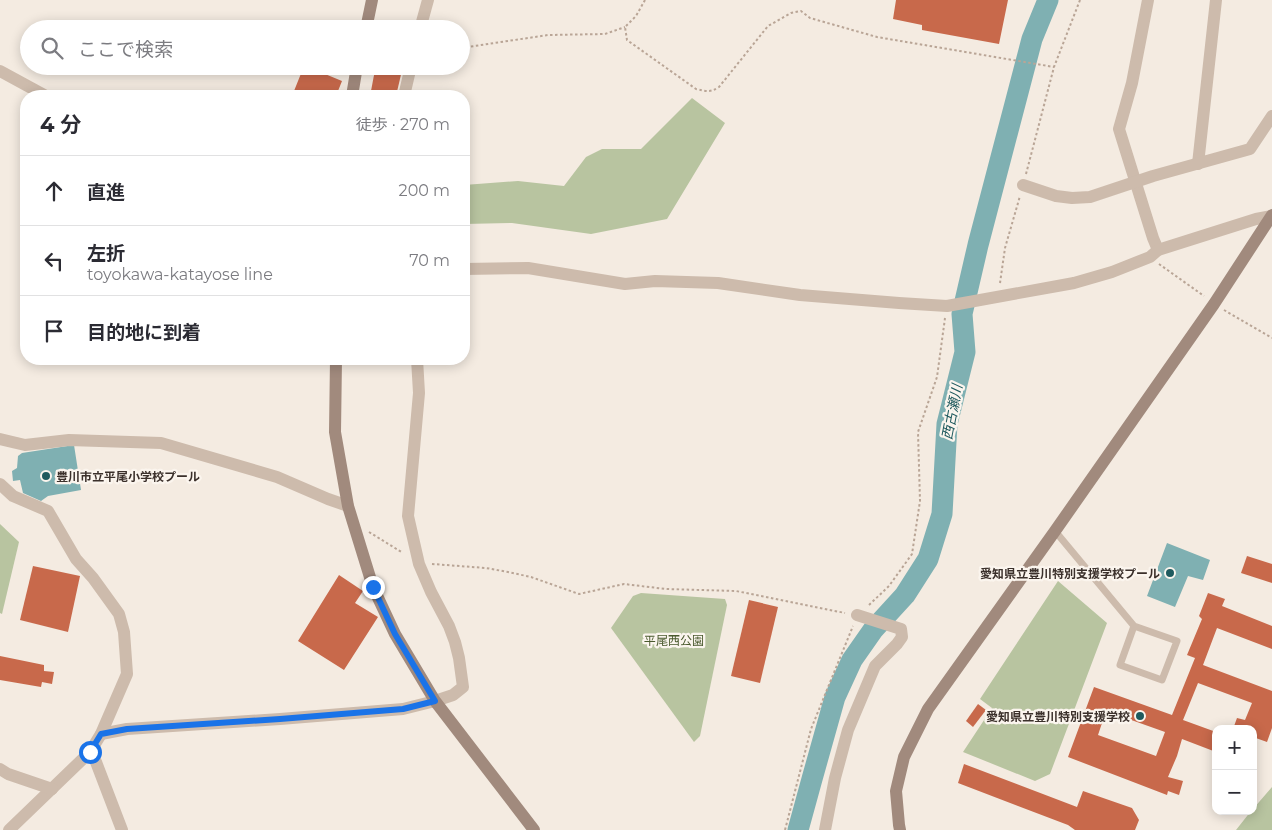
<!DOCTYPE html>
<html lang="ja">
<head>
<meta charset="utf-8">
<style>
	body { margin:0; font-family:Montserrat,"Noto Sans JP",sans-serif; background:#f7f7f7; color:#2b2b33 }
	.controls { position:absolute; right:15px; bottom:15px; display:grid; overflow:hidden; border-radius:10px; box-shadow:0 2px 12px #0003 }
	.controls button { width:45px; height:45px; display:grid; place-items:center; padding:0; border:0; border-bottom:1px solid #e1e1e2; background:#fff; color:#2b2b33; font:25px sans-serif }
	.stop { position:absolute; width:15px; height:15px; margin:-11px; border:4px solid #1a73e8; border-radius:50%; background:#fff }
	.stop.end { background:#1a73e8; border-color:#fff; box-shadow:0 1px 5px #0008 }
	.list { margin:0; padding:0; list-style:none }
	h2 { display:flex; justify-content:space-between; align-items:center; height:65px; margin:0; padding:0 20px; font-size:21px }
	h2 small { font-size:16px; font-weight:400; color:#7c7c81 }
	.list li { display:grid; grid-template-columns:32px 1fr auto; gap:15px; align-items:center; box-sizing:border-box; height:70px; padding:0 20px; border-top:1px solid #e1e1e2 }
	.list b { display:block; font-size:19px; white-space:nowrap }
	.list p { margin:0; font-size:16px; white-space:nowrap; color:#7c7c81 }
	.list em { font-size:16px; font-style:normal; color:#7c7c81 }
	.icon { flex:none; width:28px; height:28px; fill:none; stroke:currentColor; stroke-width:2; stroke-linecap:round; stroke-linejoin:round }
	.map { position:relative; flex:none; width:1272px; height:830px; overflow:hidden }
	.search { position:absolute; background:#fff; box-shadow:0 2px 12px #0003; left:20px; top:20px; width:450px; height:55px; display:flex; align-items:center; gap:12px; box-sizing:border-box; padding:0 18px; border-radius:28px; color:#7c7c81; font-size:19px }
	.panel { position:absolute; background:#fff; box-shadow:0 2px 12px #0003; left:20px; top:90px; width:450px; height:275px; border-radius:20px }
	.map>svg:first-child { display:block }
</style>
</head>
<body>
<div class="map">
<svg width="1272" height="830" viewBox="0 0 1272 830">
	<rect width="100%" height="100%" fill="#f4ebe1"/>
	<g fill="#b8c4a0">
		<path d="M692,98l33,25 -58,96 -76,15 -79,-11 -48,1v-39l54,-4 46,5 22,-29 16,-8h39z"/>
		<path d="M0,524l19,18 -17,72 -2,-1z"/>
		<path d="M1058,581l49,42 -57,151 -15,7 -72,-29 29,-44 -12,-9z"/>
		<path d="M641,593l84,6 2,6 -27,131 -6,6 -83,-114 22,-32z"/>
		<path d="M1272,787v43h-36l15,-19h2v-2z"/>
	</g>
	<g fill="#7fb0b2">
		<path d="M74,445l7,45 -33,6 -7,5 -18,-8 -3,-13 -7,1 -1,-10 5,-3 1,-12 4,-3z"/>
		<path d="M1167,543l43,17 -7,20 -15,-4 -13,31 -28,-11z"/>
	</g>
	<g fill="none" stroke-linecap="round" stroke-linejoin="round">
		<path stroke="#7fb0b2" stroke-width="21" d="M798,830l14,-51 23,-82 17,-37 21,-30 32,-35 23,-36 14,-45 5,-90 18,-72 -3,-38 16,-69 54,-206 16,-39"/>
	</g>
	<g fill="#c8694b" fill-rule="evenodd">
		<path d="M896,0h112l-9,44 -77,-14v-5l-29,-6z"/>
		<path d="M304,66h24l-3,8 17,7 -6,15h-44z"/>
		<path d="M386,66h17l-7,30h-26l5,-26z"/>
		<path d="M1247,556l25,8v19l-31,-10z"/>
		<path d="M33,566l47,10 -12,56 -48,-12z"/>
		<path d="M339,575l24,16 -8,12 23,14 -34,53 -46,-29z"/>
		<path d="M1208,593l17,6 -3,7 50,20v23l-55,-21 -14,37 69,26v37l-5,14 -14,-5v-8h-20l4,-11 8,2 7,-17 -54,-20 -15,37 33,12v20l-34,-13 -5,17 -9,21 15,4 -4,14 -11,-4 -1,4 -99,-38 26,-70 78,28 23,-57 -8,-3 15,-36 -3,-3zM1106,711l59,21 -9,24 -58,-21z"/>
		<path d="M749,600l29,7 -18,76 -29,-7z"/>
		<path d="M0,656l44,9v6l10,1 -2,12 -10,-2 -1,5 -41,-7z"/>
		<path d="M978,704l8,6 -13,17 -7,-6z"/>
		<path d="M964,764l113,43 6,-16 49,17 7,12 -4,10h-60l-7,-5 -110,-42z"/>
	</g>
	<g fill="none" stroke-linecap="round" stroke-linejoin="round">
		<g stroke="#b9a596" stroke-width="2" stroke-dasharray="2.5 2.5" stroke-linecap="butt">
			<path d="M645,0l-9,16 -11,11 2,13 69,49c10,2 14,4 23,-2l49,-61 23,-13 10,-2 9,7 67,19 177,30"/>
			<path d="M461,48l87,-13 57,-1 20,-7"/>
			<path d="M1026,174l28,-107 26,-67"/>
			<path d="M1159,264l45,32"/>
			<path d="M1000,283l5,-35 15,-52"/>
			<path d="M1224,310l48,28"/>
			<path d="M369,532l34,21"/>
			<path d="M432,564l54,4 22,4 23,5 48,17 45,-10 42,5 70,2 109,22"/>
			<path d="M869,605l20,-19 23,-32 8,-53 -2,-69 19,-55 8,-59"/>
			<path d="M785,830l26,-101 42,-103"/>
		</g>
		<path stroke="#cdbbac" stroke-width="7" d="M1055,531l79,95 43,15 -15,39 -42,-15 14,-39"/>
		<g stroke="#cdbbac" stroke-width="12">
			<path d="M1148,0l-16,83 -13,46 34,109 5,12"/>
			<path d="M420,29l8,-29"/>
			<path d="M0,71l46,25"/>
			<path d="M404,96l7,-30"/>
			<path d="M1198,164l18,-164"/>
			<path d="M1023,185l33,11 16,2 18,-1 63,-21 97,-27 22,-33"/>
			<path d="M464,269l64,-1 97,16 30,-3 63,2 82,12 99,8 48,3 127,-23 38,-11 38,-15 8,-7 98,-31 16,-3"/>
			<path d="M0,439l25,6 44,-5 92,3 116,34 51,22 20,7"/>
			<path d="M0,484l13,12 35,15 28,48 17,19 26,36 5,18 3,42 -26,60 -11,18 -81,78"/>
			<path d="M101,734l26,-5 153,-10 123,-10 32,-8 18,-6 10,-8 -4,-29 -4,-16 -6,-16 -18,-34 -12,-28 -11,-48 11,-123 -2,-34"/>
			<path d="M90,752l6,10 26,68"/>
			<path d="M0,769l8,5 44,15"/>
			<path d="M825,830l10,-52 13,-48 27,-64 22,-22 5,-7 -1,-8 -44,-14"/>
		</g>
		<g stroke="#a18a7d" stroke-width="12">
			<path d="M366,29l6,-29"/>
			<path d="M352,96l5,-30"/>
			<path d="M336,359l-1,73 13,74 25,81 22,47 40,67 99,129"/>
			<path d="M900,830l-1,-5 -3,-34 8,-34 24,-48 127,-178 159,-227 58,-89"/>
		</g>
	</g>
	<g fill="none" stroke-linecap="round" stroke-linejoin="round">
		<path stroke="#1a73e8" stroke-width="6" d="M90,752l11,-18 26,-5 153,-10 123,-10 32,-8 -40,-67 -22,-47"/>
	</g>
	<g fill="#1f5a5e" stroke="#fbf5ee" stroke-width="2">
		<circle cx="46" cy="476" r="5"/>
		<circle cx="1170" cy="573" r="5"/>
		<circle cx="1140" cy="716" r="5"/>
	</g>
	<g text-anchor="middle" dominant-baseline="central" stroke-width="4.5" stroke-linejoin="round" paint-order="stroke">
		<g font-size="12" font-weight="bold" fill="#3b302b" stroke="#fbf5ee" text-anchor="end">
			<text x="56" y="476" text-anchor="start">豊川市立平尾小学校プール</text>
			<text x="1160" y="573">愛知県立豊川特別支援学校プール</text>
			<text x="1130" y="716">愛知県立豊川特別支援学校</text>
		</g>
		<g font-size="12" fill="#4a5a2e" stroke="#fbf5ee">
			<text x="674" y="640">平尾西公園</text>
		</g>
		<g font-size="14" font-style="italic" fill="#1f5a5e" stroke="#fbf5ee">
			<text transform="translate(952 412) rotate(-79)">西古瀬川</text>
		</g>
	</g>
</svg>
<div class="controls">
<button>+</button>
<button>−</button>
</div>
<div class="stop" style="left:90px;top:752px"></div>
<div class="stop end" style="left:373px;top:587px"></div>
<div class="search"><svg class="icon" aria-label="search" viewBox="0 0 24 24"><circle cx="10" cy="10" r="6"/><path d="M15 15l6 6"/></svg>ここで検索</div>
<section class="panel">
<h2>4 分<small>徒歩 · 270 m</small></h2>
<ul class="list">
<li><svg class="icon" aria-label="ahead" viewBox="0 0 24 24"><path d="M12 20V5M6 11l6-6 6 6"/></svg><div><b>直進</b></div><em>200 m</em></li>
<li><svg class="icon" aria-label="left" viewBox="0 0 24 24"><path d="M17 20v-9H6M10 6l-5 5 5 5"/></svg><div><b>左折</b><p>toyokawa-katayose line</p></div><em>70 m</em></li>
<li><svg class="icon" aria-label="arrive" viewBox="0 0 24 24"><path d="M6 21V4h12l-3 4 3 4H6"/></svg><div><b>目的地に到着</b></div></li>
</ul>
</section>
</div>
</body>
</html>
